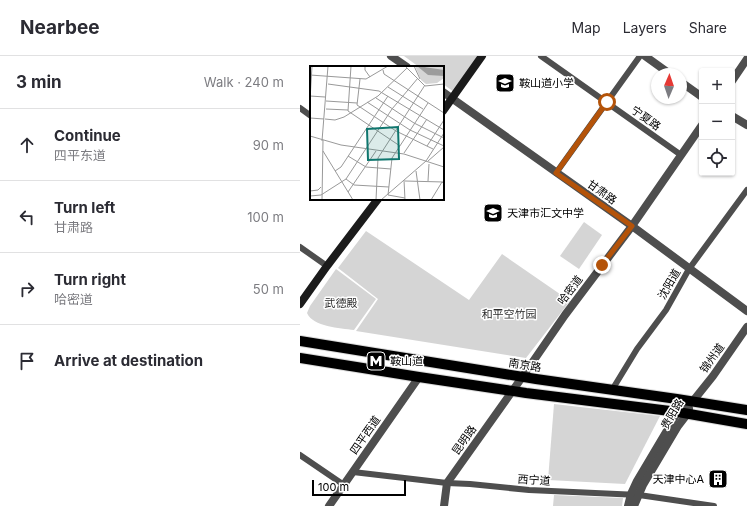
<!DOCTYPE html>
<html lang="en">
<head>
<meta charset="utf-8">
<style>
	body { margin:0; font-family:Inter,"Noto Sans SC",sans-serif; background:#f2f2f3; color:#2b2b33 }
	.controls { position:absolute; right:12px; top:12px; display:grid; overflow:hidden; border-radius:4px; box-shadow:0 1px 3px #0004 }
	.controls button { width:36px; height:36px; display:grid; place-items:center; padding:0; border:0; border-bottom:1px solid #e1e1e2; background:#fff; color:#2b2b33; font:20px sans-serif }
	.compass { position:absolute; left:351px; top:12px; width:36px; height:36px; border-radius:50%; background:#fff; box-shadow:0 1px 3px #0004; rotate:2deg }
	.scale { position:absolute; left:12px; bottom:10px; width:94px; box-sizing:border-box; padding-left:4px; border:2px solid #000; border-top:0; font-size:11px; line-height:14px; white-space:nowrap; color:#000; -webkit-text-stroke:3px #fff; paint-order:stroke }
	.stop { position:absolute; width:12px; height:12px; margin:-9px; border:3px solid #b45309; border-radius:50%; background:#fff }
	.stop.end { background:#b45309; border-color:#fff; box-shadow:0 1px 4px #0008 }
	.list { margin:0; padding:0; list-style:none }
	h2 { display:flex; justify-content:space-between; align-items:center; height:52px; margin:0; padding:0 16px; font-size:17px }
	h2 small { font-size:13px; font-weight:400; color:#7c7c81 }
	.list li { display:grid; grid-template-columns:26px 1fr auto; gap:12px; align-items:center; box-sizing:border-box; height:72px; padding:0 16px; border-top:1px solid #e1e1e2 }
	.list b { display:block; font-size:15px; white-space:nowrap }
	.list p { margin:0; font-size:13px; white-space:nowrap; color:#7c7c81 }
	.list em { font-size:13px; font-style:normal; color:#7c7c81 }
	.icon { flex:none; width:22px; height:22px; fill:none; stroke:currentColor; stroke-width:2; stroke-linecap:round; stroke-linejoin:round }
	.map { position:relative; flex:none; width:447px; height:450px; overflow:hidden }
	header { display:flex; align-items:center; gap:24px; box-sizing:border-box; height:56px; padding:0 20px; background:#fff; border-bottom:1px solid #e1e1e2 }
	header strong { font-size:19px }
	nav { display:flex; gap:22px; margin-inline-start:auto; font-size:14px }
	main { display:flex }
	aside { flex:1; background:#fff }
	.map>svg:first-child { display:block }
</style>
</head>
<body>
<header>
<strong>Nearbee</strong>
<nav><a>Map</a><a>Layers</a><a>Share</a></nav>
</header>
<main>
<aside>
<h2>3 min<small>Walk · 240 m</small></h2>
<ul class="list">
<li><svg class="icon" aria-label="ahead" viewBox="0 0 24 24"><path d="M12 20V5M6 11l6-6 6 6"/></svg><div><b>Continue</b><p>四平东道</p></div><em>90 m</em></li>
<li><svg class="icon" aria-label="left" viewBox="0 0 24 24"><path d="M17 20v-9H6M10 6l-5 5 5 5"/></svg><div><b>Turn left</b><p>甘肃路</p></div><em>100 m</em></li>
<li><svg class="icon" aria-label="right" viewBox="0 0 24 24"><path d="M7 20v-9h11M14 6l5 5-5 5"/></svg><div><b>Turn right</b><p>哈密道</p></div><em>50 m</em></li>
<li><svg class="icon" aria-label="arrive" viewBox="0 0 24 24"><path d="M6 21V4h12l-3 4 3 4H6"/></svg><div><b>Arrive at destination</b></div></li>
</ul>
</aside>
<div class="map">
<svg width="447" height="450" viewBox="0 0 447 450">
	<rect width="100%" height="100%" fill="#fff"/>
	<g fill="#d5d5d5">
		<path d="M104,0h76l-26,36 -11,-8v-17h-24z"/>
		<path d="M284,166l18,13 -23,34 -19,-13z"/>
		<path d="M66,175l103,69 33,-46 68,47 -44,57 -170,-27 22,-32 -40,-31z"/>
		<path d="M36,213l40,30 -22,31c-14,-2 -41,-3 -47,-17l3,-7z"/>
		<path d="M254,348l106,12 -35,68 -77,-4z"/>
		<path d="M254,439l69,3 -1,8h-69z"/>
	</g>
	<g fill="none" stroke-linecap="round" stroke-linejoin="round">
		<defs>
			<g id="primary">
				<path d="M0,285l236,38 141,20 70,11"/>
				<path d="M0,302l119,19 107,16 152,19 69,12"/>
			</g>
		</defs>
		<use href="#primary" stroke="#dbdbdb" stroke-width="12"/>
		<g stroke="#4e4e4e" stroke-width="6">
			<path d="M241,0l140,99"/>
			<path d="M0,52l11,8"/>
			<path d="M256,117l84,-117"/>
			<path d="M0,191l27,19"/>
			<path d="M312,334l25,-41 29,-39 23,-41 58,-79"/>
			<path d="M0,399l44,30"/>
			<path d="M53,416l94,11 23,1 59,6 110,5 75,11"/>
		</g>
		<g stroke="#4e4e4e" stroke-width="8">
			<path d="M91,0l16,11"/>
			<path d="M345,0l25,18"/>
			<path d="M432,25l15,-22"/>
			<path d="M381,26l21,15"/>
			<path d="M143,36l189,134 115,85"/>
			<path d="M432,60l15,9"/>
			<path d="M29,450l90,-129"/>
			<path d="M144,450l3,-23 76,-107 42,-61 67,-89 70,-101"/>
			<path d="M328,450l3,-12 6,-13 41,-69 15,-11 20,-25 34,-49"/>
			<path d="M334,450l9,-21 35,-59 10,-13 1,-4"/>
		</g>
		<g stroke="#1b1b1b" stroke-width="8">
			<path d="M143,55l39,-55"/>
			<path d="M0,248l27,-38 51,-67"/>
		</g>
		<use href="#primary" stroke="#000" stroke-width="10"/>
	</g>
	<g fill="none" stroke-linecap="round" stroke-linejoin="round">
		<path stroke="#b45309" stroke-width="5" d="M302,209l30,-39 -76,-53 51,-71"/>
	</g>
	<defs>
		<symbol id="school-square" viewBox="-11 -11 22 22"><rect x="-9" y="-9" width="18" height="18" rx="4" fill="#000" stroke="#fff"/><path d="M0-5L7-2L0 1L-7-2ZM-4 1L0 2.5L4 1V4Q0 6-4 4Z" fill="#fff"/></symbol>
		<symbol id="metro-square" viewBox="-11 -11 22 22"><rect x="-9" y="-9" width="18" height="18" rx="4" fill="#000" stroke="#fff"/><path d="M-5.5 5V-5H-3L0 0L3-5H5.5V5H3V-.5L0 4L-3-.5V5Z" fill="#fff"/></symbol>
		<symbol id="building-square" viewBox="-11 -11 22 22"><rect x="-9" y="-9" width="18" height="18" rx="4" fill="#000" stroke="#fff"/><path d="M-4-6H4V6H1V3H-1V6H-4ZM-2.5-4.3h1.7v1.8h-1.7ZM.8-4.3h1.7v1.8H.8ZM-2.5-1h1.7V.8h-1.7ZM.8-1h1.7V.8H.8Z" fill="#fff"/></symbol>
	</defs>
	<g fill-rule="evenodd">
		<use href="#school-square" x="194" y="16" width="22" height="22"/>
		<use href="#school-square" x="182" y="146" width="22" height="22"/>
		<use href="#metro-square" x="65" y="294" width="22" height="22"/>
		<use href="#building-square" x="407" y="412" width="22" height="22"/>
	</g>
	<g text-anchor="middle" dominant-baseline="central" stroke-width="3" stroke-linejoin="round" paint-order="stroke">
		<g font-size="11" fill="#000" stroke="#fff" text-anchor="start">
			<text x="219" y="27">鞍山道小学</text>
			<text x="207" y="157">天津市汇文中学</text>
			<text x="90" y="305">鞍山道</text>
			<text x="404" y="423" text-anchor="end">天津中心A</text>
		</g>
		<g font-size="11" fill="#000" stroke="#fff">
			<text transform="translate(346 62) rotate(35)">宁夏路</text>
			<text transform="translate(302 136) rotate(35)">甘肃路</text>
			<text transform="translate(369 228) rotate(-60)">沈阳道</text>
			<text transform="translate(270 234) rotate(-53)">哈密道</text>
			<text transform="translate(412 302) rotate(-55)">锦州道</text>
			<text transform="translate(225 309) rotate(9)">南京路</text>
			<text transform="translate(372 358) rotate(-59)">贵阳路</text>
			<text transform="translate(65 379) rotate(-55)">四平西道</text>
			<text transform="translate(164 384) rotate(-55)">昆明路</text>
			<text transform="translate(234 424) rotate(4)">西宁道</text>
		</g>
		<g font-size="11" fill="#2c2c2c" stroke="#fff">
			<text x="41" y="247">武德殿</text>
			<text x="209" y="258">和平空竹园</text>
		</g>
	</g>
	<g transform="translate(10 10)">
		<rect width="134" height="134" fill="#fff"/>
		<path d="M105,0l29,1v11l-7,5 -11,1 -5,-4z" fill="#d5d5d5"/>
		<path d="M107,0l27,4v6l-16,-1z" fill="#9c9c9c"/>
		<path fill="none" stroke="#9c9c9c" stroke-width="2" d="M111,0l10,6 13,1"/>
		<path fill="none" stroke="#999" stroke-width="1" d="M41,0l-3,45 52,35M55,0v4l5,7M104,0l6,13M96,1l19,19 19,-2M73,4l1,4 60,39M0,9l56,4 22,-13M50,13l-3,26 39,26 37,18M18,18l51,7 65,39M78,21l35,22M0,30l15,1M66,32l38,25 30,15M0,34l2,-34M16,35l31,2M57,36l43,28 34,16M16,43l22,1M0,52l14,1M15,53l10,1 9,-3 34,-21 29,-28M0,70l31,9 63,9 40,13M12,75l6,-75M117,80l17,-26M13,85l30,49M94,87l23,-34M38,90l18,11 25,2M118,95l16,-14M25,105l6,-4 47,-71M106,105l4,29M36,113l8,6 35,2M94,114l1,20M95,115l39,1M118,115l1,-17M0,125l8,-1 3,-3M38,126l28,-41M78,129l4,-37 36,-55M78,129l17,3M0,130l11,-1 25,-16 46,-70 26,-31M12,134l1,-60M66,134l2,-42 47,-73M71,134l45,-39 18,-28M121,134l11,-18 2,2"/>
		<path fill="#0f766e" fill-opacity="0.15" stroke="#0f766e" stroke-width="2" d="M88,61l1,32 -31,1 -1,-31z"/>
		<rect width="134" height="134" fill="none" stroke="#000" stroke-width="2"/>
	</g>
</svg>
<div class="controls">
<button>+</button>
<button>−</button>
<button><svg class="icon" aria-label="locate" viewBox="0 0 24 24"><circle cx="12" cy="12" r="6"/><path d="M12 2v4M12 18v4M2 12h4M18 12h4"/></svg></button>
</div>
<svg class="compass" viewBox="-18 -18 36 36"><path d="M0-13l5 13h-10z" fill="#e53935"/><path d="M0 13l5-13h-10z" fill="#7c7c81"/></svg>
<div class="scale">100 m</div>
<div class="stop" style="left:307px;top:46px"></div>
<div class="stop end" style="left:302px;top:209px"></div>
</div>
</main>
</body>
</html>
